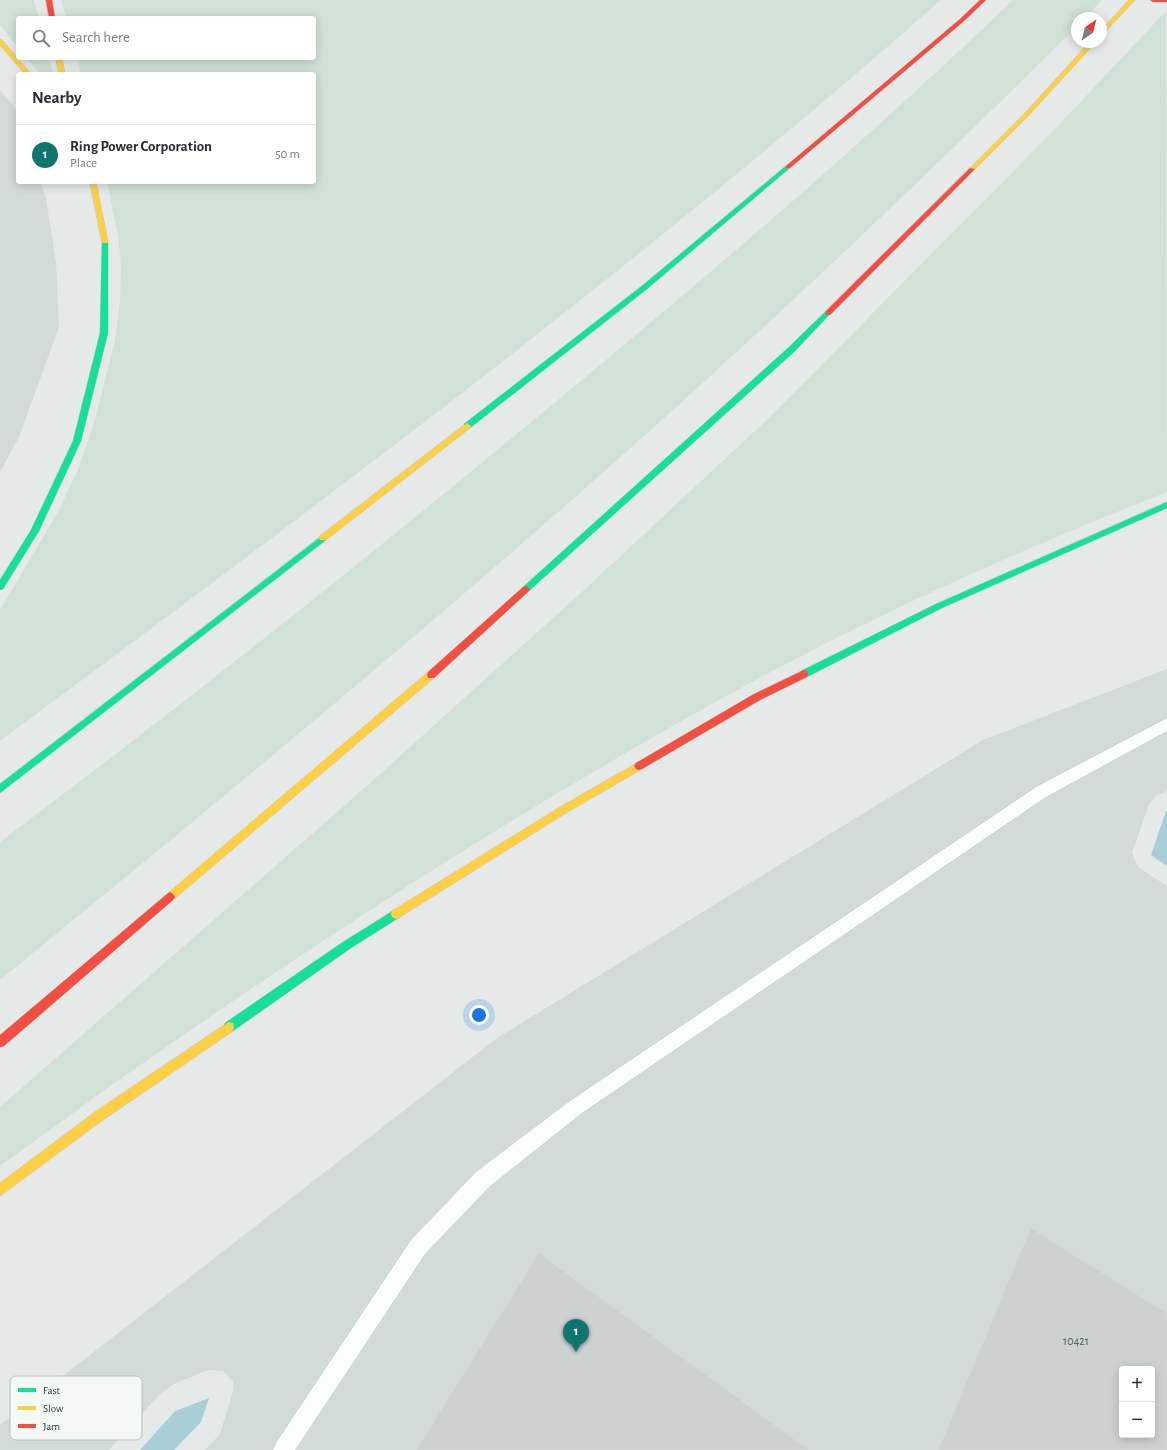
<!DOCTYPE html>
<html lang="en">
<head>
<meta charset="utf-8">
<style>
	body { margin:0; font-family:"Alegreya Sans",sans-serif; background:#f7f7f7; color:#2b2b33 }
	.controls { position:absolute; right:12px; bottom:12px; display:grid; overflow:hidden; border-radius:4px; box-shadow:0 2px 10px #0003 }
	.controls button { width:36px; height:36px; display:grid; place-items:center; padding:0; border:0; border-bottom:1px solid #e1e1e2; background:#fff; color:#2b2b33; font:20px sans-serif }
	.compass { position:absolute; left:1071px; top:12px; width:36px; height:36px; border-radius:50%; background:#fff; box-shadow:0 2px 10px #0003; rotate:35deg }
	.you { position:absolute; left:479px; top:1015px; width:14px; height:14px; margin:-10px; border:3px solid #fff; border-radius:50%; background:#1a73e8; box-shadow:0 0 0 6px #1a73e833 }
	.badge { display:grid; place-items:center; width:26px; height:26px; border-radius:50%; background:#0f766e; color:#fff; font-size:13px; font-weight:700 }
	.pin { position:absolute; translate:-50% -33px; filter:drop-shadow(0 1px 2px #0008) }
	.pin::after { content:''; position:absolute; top:21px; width:14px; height:12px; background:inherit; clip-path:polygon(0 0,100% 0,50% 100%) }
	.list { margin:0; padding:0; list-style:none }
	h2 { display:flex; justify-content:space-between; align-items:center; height:52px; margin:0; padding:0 16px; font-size:17px }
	h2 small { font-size:13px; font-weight:400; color:#7c7c81 }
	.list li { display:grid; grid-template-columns:26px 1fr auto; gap:12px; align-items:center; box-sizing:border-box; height:60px; padding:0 16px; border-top:1px solid #e1e1e2 }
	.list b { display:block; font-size:15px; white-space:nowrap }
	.list p { margin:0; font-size:13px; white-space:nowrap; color:#7c7c81 }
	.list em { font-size:13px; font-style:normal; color:#7c7c81 }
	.icon { flex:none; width:22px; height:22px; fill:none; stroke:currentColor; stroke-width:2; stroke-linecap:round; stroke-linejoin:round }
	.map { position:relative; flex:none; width:1167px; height:1450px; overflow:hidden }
	.search { position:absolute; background:#fff; box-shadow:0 2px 10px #0003; left:16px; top:16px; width:300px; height:44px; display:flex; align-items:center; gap:10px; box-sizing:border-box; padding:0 14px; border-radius:4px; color:#7c7c81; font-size:15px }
	.panel { position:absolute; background:#fff; box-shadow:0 2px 10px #0003; left:16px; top:72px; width:300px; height:112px; border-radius:4px }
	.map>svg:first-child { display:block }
</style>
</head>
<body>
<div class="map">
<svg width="1167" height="1450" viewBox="0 0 1167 1450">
	<rect width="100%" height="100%" fill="#e5eae8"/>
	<g fill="#d3dbd8" fill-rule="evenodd">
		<path d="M0,90l14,16 4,12v64h22l6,17 10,63 3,65 -40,110 -19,35z"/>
		<path d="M1167,669v122l-11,5 -7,8 -17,49 5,12 4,4 26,17v564h-962l15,-16 13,-43v-9l-10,-11 -15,-1 -34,14 -14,10 -51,56h-109v-25l497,-387 486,-298zM1122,1369h30v66h-30z"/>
	</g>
	<g fill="#cfe2d5">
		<path d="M0,0h34l5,18h-21v29l-18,-22z"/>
		<path d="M61,0h880c-299,264 -621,503 -941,741v-131l58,-98 21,-45 15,-44 21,-82 5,-40 1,-36 -3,-29 -11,-54h207v-108h-234l-3,-16h237v-40h-248z"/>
		<path d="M1013,0h89l-17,18h-8v8c-160,160 -326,316 -496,466 -190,167 -385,328 -581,488v-138c194,-146 384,-297 571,-453 151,-125 300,-253 442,-389z"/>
		<path d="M1166,11l1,481c-137,54 -272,113 -402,183 -213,115 -418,246 -616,384 -51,35 -100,72 -149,107v-59l369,-323 214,-193 189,-176 283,-286z"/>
		<path d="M26,58h23l4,16h-12z"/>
	</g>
	<g fill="#a8cfd6">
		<path d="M1166,811h1v55l-16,-11z"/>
		<path d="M209,1398l-8,24 -27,28h-34l35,-39z"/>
	</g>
	<g fill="#cdd1cf" stroke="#ced3d1" fill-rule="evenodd">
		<path d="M1031,1229l136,85v136h-228zM1122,1369h30v66h-30z"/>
		<path d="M539,1254l269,196h-391z"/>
	</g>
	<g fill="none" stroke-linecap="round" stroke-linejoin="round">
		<defs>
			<path id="lane" d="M1167,718v13l-121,66 -464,316 -92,73 -65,68 -130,196h-22l3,-7 135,-203 65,-68 94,-71 466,-314z"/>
			<g id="fast">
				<path d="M786,166l5,1 -144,122 -177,139h-6v-4l179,-139z"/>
				<path d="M105,240l3,2v91l-27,108 -42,90 -36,58 -3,1v-10l31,-50 42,-89 27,-108 2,-91z"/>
				<path d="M826,311h4l1,2 -36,38 -266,240h-6l-1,-2 1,-2 266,-240z"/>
				<path d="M1167,502v6l-225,100 -135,69h-6l-1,-3 1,-3 135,-67z"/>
				<path d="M323,535l3,1 1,2 -1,2 -326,253v-9z"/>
				<path d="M396,909l4,2 1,3 -1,3 -49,31 -118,83 -4,1 -4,-1 -1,-4 1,-4 118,-81z"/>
			</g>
			<g id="slow">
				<path d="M1129,0h6l-34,36v-5z"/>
				<path d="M0,39l2,1 29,34h-6l-25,-29z"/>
				<path d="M1090,42h6l-67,73 -55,55h-4v-2l55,-55z"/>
				<path d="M56,58h6l3,16h-6z"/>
				<path d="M90,182h6l12,60 -1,1h-4l-1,-1z"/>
				<path d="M467,423l4,3 -1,2 -144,112h-6l-1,-2 1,-2z"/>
				<path d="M431,671l3,1 1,3 -1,3 -261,222 -3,2 -3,-2 -2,-3 2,-3 261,-222z"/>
				<path d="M639,762l3,1 2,3 -2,3 -76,44 -166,104 -4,2 -4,-2 -1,-3 1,-3 168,-104z"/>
				<path d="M229,1022l4,1 1,4 -1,4 -130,89 -103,76v-13l95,-71z"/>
			</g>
			<g id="jam">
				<path d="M46,0h6l3,18h-6z"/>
				<path d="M980,0h6l-22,21 -174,147h-4v-2l174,-147z"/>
				<path d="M1150,0h17v2h-14z"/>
				<path d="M970,168l5,1 -145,146h-4v-4z"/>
				<path d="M526,586l4,3 -1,2 -95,87h-6l-1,-3 1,-3 95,-85z"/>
				<path d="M804,670l3,1 1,3 -1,3 -47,23 -118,69 -3,1 -3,-1 -2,-3 2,-3 118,-69z"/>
				<path d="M170,892l3,2 2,3 -2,3 -169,146 -4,1v-12l167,-141z"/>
			</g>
		</defs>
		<use href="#lane" stroke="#c2c7c5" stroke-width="1"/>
		<use href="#fast" stroke="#c1c7c5" stroke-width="1"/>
		<use href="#slow" stroke="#c1c7c5" stroke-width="1"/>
		<use href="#jam" stroke="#c1c7c5" stroke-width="1"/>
		<use href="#lane" fill="#fbfcfc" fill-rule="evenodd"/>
		<use href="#fast" fill="#16e098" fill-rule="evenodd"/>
		<use href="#slow" fill="#ffcf43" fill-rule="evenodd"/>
		<use href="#jam" fill="#f24e42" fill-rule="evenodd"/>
	</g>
	<g text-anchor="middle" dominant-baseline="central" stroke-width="3" stroke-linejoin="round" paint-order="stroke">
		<g font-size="12" fill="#4f635d">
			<text x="1076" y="1341">10421</text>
		</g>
	</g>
	<rect x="10" y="1376" width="132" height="64" rx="6" fill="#f4f9f6" stroke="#b6c1bc" stroke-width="1"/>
	<rect x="18" y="1388" width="18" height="4" fill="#16e098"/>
	<rect x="18" y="1406" width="18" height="4" fill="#ffcf43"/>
	<rect x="18" y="1424" width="18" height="4" fill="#f24e42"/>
	<g font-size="11" fill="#243d36">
		<text x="43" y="1394">Fast</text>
		<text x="43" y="1412">Slow</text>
		<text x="43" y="1430">Jam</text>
	</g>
</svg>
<div class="controls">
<button>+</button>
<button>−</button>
</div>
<svg class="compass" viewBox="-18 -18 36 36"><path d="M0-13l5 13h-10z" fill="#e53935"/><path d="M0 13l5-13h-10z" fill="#7c7c81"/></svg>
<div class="you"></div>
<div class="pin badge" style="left:576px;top:1352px">1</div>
<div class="search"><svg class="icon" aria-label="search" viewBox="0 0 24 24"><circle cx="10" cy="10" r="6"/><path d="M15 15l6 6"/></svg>Search here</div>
<section class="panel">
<h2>Nearby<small></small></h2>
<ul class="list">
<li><span class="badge">1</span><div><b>Ring Power Corporation</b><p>Place</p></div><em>50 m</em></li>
</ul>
</section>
</div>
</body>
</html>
